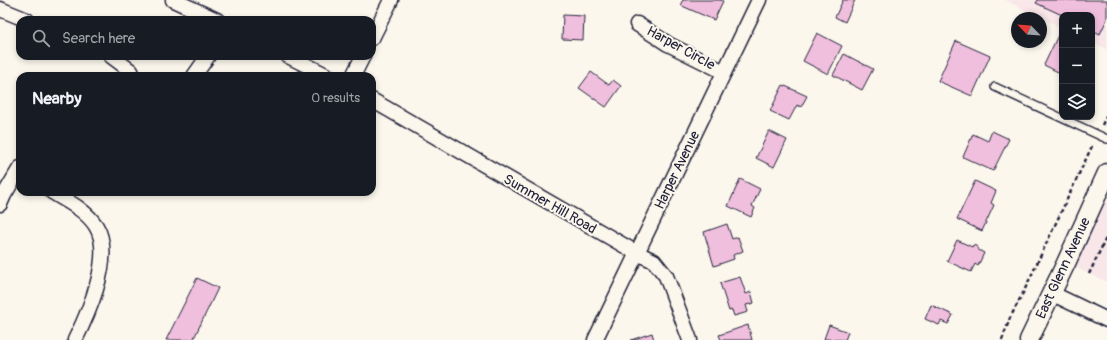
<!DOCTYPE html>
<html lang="en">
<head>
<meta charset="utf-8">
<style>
	body { margin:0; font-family:Pangolin,sans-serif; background:#20242c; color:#f1f3f6 }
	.controls { position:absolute; right:12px; top:12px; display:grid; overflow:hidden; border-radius:8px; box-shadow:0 2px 6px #0003 }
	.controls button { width:36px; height:36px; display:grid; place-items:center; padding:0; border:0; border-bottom:1px solid #363941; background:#171b24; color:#f1f3f6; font:20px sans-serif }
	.compass { position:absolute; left:1011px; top:12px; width:36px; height:36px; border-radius:50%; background:#171b24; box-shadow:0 2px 6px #0003; rotate:295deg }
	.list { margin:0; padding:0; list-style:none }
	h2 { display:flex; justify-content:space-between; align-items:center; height:52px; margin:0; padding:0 16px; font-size:17px }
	h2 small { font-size:13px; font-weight:400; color:#9ea1a6 }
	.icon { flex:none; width:22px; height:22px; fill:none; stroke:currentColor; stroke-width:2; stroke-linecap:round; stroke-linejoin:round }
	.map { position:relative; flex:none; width:1107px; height:340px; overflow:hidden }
	.search { position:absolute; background:#171b24; box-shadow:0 2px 6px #0003; left:16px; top:16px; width:360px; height:44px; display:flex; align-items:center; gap:10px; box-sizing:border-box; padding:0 14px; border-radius:12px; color:#9ea1a6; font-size:15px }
	.panel { position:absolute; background:#171b24; box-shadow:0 2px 6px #0003; left:16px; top:72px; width:360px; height:124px; border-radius:12px }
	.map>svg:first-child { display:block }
</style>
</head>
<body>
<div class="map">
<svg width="1107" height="340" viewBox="0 0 1107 340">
	<rect width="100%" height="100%" fill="#fbf7ec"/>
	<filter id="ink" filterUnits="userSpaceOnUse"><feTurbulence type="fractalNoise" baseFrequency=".025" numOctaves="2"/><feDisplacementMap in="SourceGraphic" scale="8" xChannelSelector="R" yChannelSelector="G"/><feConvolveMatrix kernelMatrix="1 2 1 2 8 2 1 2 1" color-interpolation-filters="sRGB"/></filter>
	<g filter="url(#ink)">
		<g fill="#f8e6e8">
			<path d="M1005,0h102v49l-15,-7v-27h-30v13z"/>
			<path d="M1107,177v105l-41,-19z"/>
		</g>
		<g fill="#f1bfde" stroke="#22223b">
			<path d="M683,0h37l3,1 -9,19 -34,-15z"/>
			<path d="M843,0h12l-10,22 -10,-5z"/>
			<path d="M1038,0h69v19l-7,15 -8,-4v-15h-30l-26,-12z"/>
			<path d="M563,15l21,1 -1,24 -21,-1z"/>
			<path d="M1061,29h1v45l-18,-9z"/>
			<path d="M817,33l25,13 -14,28 -25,-13z"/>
			<path d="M956,41l34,15 -18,40 -34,-15z"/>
			<path d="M844,54l29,15 -11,21 -29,-15z"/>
			<path d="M591,72l18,13 4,-5 8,6 -15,21 -27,-19z"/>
			<path d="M783,85l24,11 -6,11 -4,-2 -8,15 -19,-9z"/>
			<path d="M769,131l18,9 -13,27 -18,-9z"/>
			<path d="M992,131l17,8 -16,32 -30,-14 10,-23 15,7z"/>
			<path d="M740,179l20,10 -8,17 3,2 -4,9 -23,-11z"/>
			<path d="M975,181l21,10 -5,12 3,2 -12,26 -25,-12z"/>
			<path d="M727,224l5,15 6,-2 5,14 -10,4 1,4 -20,7 -10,-34z"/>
			<path d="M957,240l15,7 1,-2 5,2 -1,2 7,4 -6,13 -3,-2 -4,8 -24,-11z"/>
			<path d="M740,277l6,17 5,-2 3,11 -8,2 2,7 -14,4 -2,-6 -3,1 -9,-28z"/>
			<path d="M197,278l21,10 -25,52h-27z"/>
			<path d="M931,305l22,10 -5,9 -7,-3 -2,4 -14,-6z"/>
			<path d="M748,325l4,15h-31l-2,-5z"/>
			<path d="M829,325l19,7 -3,8 -21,-1z"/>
			<path d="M652,333l2,7h-23z"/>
		</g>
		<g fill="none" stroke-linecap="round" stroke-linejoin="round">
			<defs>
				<path id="service" d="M995,87l112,52"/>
				<g id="minor">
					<path d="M173,0l44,20"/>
					<path d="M0,9l27,11"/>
					<path d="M637,24l31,20 56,28"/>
					<path d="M372,38l19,-38"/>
					<path d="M111,56l20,15 2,5"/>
					<path d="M288,56l40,20"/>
					<path d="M194,76l14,-20"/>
					<path d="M353,76l10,-20"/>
					<path d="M372,100l265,153 17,8 12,15 24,64"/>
					<path d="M52,192c15,9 34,18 44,34 18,29 -7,86 -21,114"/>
					<path d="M0,204l4,-9 16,-27"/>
					<path d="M1051,293l56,27"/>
					<path d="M595,340l164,-340"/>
				</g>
				<path id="tertiary" d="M1029,340l37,-77 41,-90"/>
			</defs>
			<use href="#service" stroke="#22223b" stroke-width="10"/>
			<use href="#minor" stroke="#22223b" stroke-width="17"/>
			<use href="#tertiary" stroke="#22223b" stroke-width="21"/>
			<g stroke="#22223b" stroke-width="2.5" stroke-dasharray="4 3" stroke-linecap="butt">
				<path d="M1102,125l5,-10"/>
				<path d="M1089,274l18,-38"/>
				<path d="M1002,340l8,-22 14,-27 69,-147"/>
			</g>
			<use href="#service" stroke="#fbf7ec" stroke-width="7"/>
			<use href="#minor" stroke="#fbf7ec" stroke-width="14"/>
			<use href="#tertiary" stroke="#fbf7ec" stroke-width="18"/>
		</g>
	</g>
	<g text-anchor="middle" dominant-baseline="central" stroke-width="4" stroke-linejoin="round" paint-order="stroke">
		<g font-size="14" fill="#22223b" stroke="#fbf7ec">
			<text transform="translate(681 48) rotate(29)">Harper Circle</text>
			<text transform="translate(677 170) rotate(-64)">Harper Avenue</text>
			<text transform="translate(550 204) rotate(30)">Summer Hill Road</text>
			<text transform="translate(1063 268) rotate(-65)">East Glenn Avenue</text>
		</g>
	</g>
</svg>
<div class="controls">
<button>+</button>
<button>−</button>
<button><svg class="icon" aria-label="layers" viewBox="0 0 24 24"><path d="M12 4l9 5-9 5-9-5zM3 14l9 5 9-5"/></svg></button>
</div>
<svg class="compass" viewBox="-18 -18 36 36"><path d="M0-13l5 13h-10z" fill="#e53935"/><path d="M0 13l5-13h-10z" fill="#9ea1a6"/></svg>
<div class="search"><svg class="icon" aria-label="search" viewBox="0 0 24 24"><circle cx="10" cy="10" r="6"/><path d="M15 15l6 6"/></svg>Search here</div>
<section class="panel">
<h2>Nearby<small>0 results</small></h2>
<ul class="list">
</ul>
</section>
</div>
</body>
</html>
